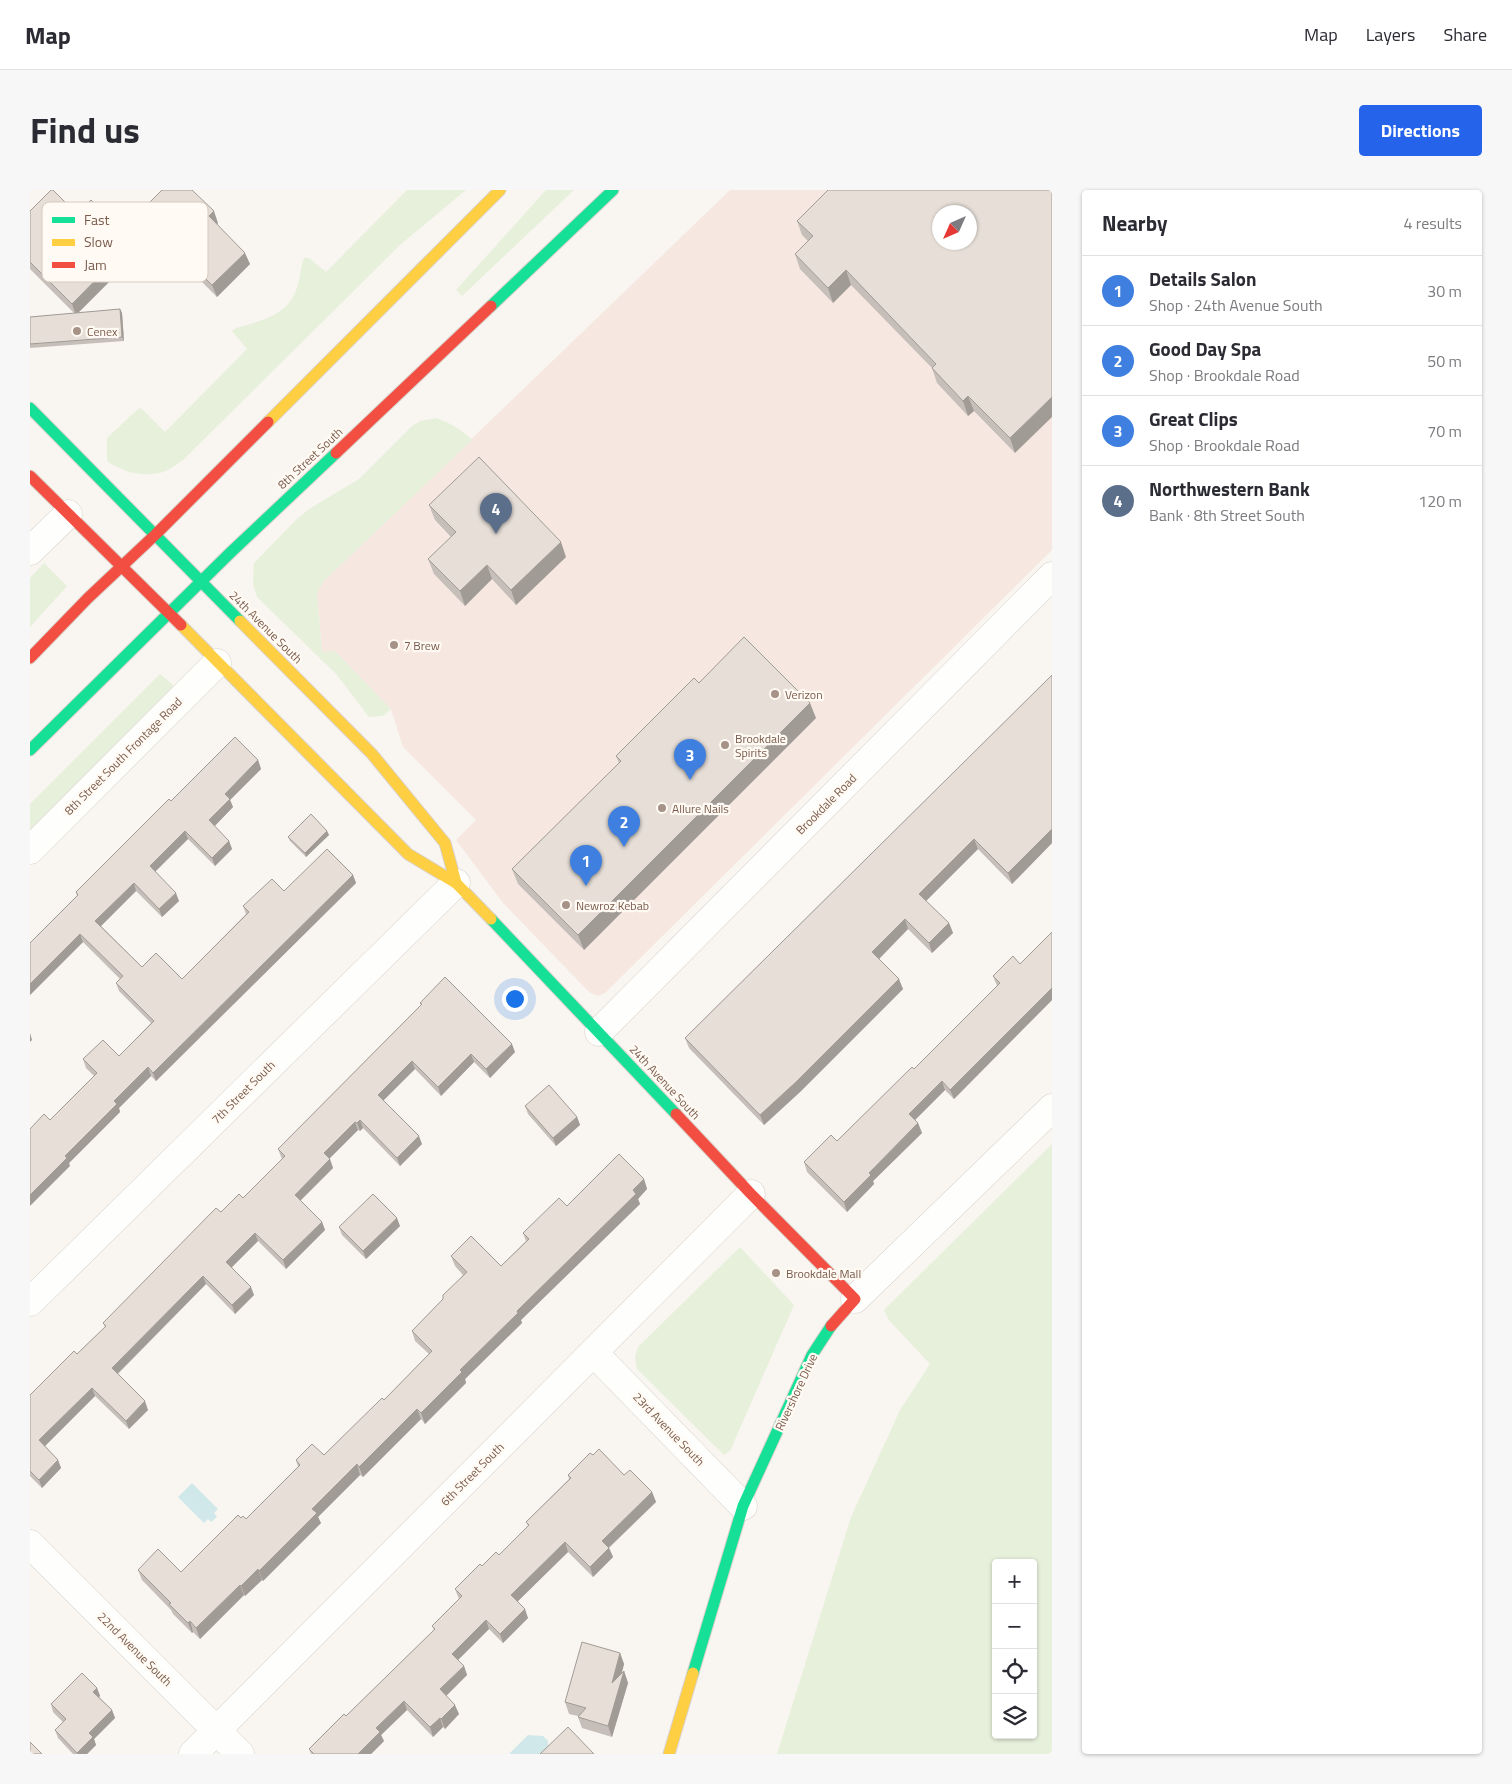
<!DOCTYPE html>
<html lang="en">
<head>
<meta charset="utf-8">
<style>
	body { margin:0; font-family:"Titillium Web",sans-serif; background:#f7f7f7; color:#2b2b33 }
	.controls { position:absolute; right:15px; bottom:15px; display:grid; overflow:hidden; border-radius:5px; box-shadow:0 1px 4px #0004 }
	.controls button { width:45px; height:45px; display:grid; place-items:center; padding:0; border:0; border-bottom:1px solid #e1e1e2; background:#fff; color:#2b2b33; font:25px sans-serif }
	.compass { position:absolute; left:902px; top:15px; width:45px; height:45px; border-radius:50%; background:#fff; box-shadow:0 1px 4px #0004; rotate:225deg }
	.you { position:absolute; left:484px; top:808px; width:18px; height:18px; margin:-12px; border:4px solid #fff; border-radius:50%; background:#1a73e8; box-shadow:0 0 0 8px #1a73e833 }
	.badge { display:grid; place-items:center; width:32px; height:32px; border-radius:50%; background:#2563eb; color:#fff; font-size:16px; font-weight:700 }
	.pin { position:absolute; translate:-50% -41px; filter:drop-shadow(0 1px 2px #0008) }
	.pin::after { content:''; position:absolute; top:26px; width:18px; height:15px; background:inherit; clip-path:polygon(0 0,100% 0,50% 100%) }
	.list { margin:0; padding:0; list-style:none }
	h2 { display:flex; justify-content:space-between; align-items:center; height:65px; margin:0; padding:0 20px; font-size:21px }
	h2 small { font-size:16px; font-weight:400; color:#7c7c81 }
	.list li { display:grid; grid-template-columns:32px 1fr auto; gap:15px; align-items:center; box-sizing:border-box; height:70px; padding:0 20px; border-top:1px solid #e1e1e2 }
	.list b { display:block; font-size:19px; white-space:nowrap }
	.list p { margin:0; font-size:16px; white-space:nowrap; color:#7c7c81 }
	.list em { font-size:16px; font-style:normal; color:#7c7c81 }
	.icon { flex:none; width:28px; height:28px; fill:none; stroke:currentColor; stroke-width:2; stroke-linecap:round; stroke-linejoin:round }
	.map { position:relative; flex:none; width:1022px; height:1564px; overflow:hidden; border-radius:5px }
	header { display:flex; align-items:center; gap:30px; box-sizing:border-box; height:70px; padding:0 25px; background:#fff; border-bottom:1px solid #e1e1e2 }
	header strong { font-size:24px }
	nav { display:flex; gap:28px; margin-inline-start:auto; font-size:18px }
	.intro { display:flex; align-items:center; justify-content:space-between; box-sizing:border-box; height:120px; padding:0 30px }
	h1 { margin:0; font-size:35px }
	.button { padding:12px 22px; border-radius:5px; background:#2563eb; color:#fff; font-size:18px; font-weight:700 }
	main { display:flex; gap:30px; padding:0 30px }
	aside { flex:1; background:#fff; border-radius:5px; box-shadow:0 1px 4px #0004 }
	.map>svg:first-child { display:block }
</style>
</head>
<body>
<header>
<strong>Map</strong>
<nav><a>Map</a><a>Layers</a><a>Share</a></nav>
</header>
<div class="intro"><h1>Find us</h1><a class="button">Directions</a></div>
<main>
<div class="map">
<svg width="1022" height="1564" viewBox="0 0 1022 1564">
	<rect width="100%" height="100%" fill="#f9f5f0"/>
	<path fill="#f6e8e1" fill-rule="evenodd" d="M700,0h322v360l-447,443 -7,3 -9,-4 -86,-89 -47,-63 20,-20 -73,-73 -12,-38 -69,-56 -5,-61 8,-12zM909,22h30v30h-30z"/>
	<g fill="#e7f0db" fill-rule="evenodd">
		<path d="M377,0h59l-66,55 -217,215c-5,3 -12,9 -17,11 -22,7 -41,2 -59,-10v-23l30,-28 4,-2 24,24 82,-83 -15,-18 4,-3c23,-7 48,-11 59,-35 5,-11 5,-24 9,-35h5l17,14z"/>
		<path d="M516,0h28l-112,106 -6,-6z"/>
		<path d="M406,228c14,5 25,11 36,22l-147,140 -8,12 5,60 13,-1 56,58 -8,7 -14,1 -32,-42 -80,-78 -4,-14 1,-20 41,-42 14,-12 50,-30 53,-53 8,-5z"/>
		<path d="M14,373l23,23 -37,41v-49z"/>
		<path d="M130,484l14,12 -144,144v-26z"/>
		<path d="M1022,954v610h-275l74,-237 49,-107 30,-46 -41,-44 -5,-10zM966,1373h37v172h-37z"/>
		<path d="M710,1057l54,58 -64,146 -6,4 -87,-86 -2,-12 3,-10z"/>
	</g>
	<g fill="#d0e8ea">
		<path d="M162,1293l26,26 -4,4 3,4 -6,5 -3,-3 -4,4 -26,-26z"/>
		<path d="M498,1545l15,1 5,5v13h-39z"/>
	</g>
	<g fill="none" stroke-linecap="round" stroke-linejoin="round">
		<defs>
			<g id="street">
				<path d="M0,361l38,-37"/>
				<path d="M0,660l187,-187"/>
				<path d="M569,842l453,-456"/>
				<path d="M825,1109l197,-191"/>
				<path d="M0,1112l426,-419"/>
				<path d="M564,1163l149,153"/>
				<path d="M0,1354l210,210"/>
				<path d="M163,1564l558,-560"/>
			</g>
			<g id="fast">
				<path d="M461,116l122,-116"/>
				<path d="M0,218l210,213"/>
				<path d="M0,560l200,-197 106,-100"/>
				<path d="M461,729l185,195"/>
				<path d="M663,1483l50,-167 69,-151 19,-29"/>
			</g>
			<g id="slow">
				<path d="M238,232l232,-232"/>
				<path d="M210,431l132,133 73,89 11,40"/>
				<path d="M151,435l227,229 48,29 35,36"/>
				<path d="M639,1564l24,-81"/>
			</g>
			<g id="jam">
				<path d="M306,263l155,-147"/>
				<path d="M0,286l151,149"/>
				<path d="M0,468l58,-60 67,-63 113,-113"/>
				<path d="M646,924l75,80 104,105 -24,27"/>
			</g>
		</defs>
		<use href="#street" stroke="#d7d1cb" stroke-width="29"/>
		<use href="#fast" stroke="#d9d2cb" stroke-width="13"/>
		<use href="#slow" stroke="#d9d2cb" stroke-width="13"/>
		<use href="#jam" stroke="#d9d2cb" stroke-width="13"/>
		<use href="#street" stroke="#fefefd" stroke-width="28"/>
		<use href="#fast" stroke="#16e098" stroke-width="11"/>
		<use href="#slow" stroke="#ffcf43" stroke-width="11"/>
		<use href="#jam" stroke="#f24e42" stroke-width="11"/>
	</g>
	<g fill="#c6bfb9">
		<path d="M1022,0l-37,263 -41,-42 -6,5 -31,-33 -5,-15 -81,-83 -18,18 -33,-34 -5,-15 13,-13 -6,-6 -5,-14z"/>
		<path d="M0,21l47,3 56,28 4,12 -59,59 42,-4 2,4 2,28 -94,7v-31l44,-4 -44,-44z"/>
		<path d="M107,25l81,8 -1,1 33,40 -33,33 -37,-37 -2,3 -37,-37z"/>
		<path d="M399,315l137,52 -50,48 -24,-26 -27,27 -31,-32 -6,-15 23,-22 -16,-17z"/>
		<path d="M1022,485v168l-40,41 -34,-35 -52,52 23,22 4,10 -21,20 -24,-24 -29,30 24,30 -103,103 -36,33 -75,-77 -4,-10z"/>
		<path d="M786,528l-232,232 -66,-66 -6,-15 107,-106 -3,-7z"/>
		<path d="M228,570l3,9 -31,31 3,7 -19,19 15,15 3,8 -17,17 -27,-27 -33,32 24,30 -17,16 -26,-26 -35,35 41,41 40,12 64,-65 -3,-8 41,-15 69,-16 3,8 -200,198 -5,-5 -32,32 1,4 -51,51 1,3 -20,-46 44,-44 -8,-8 -3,-9 36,-3 32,-33 -32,-32 -3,-8 4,-4 -37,-37 -53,53 47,-99 -1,-4 95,-91z"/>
		<path d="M297,641l2,4 -23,22 -16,-16 -2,-4z"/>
		<path d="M1022,742v68l-98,99 -9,-9 -30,30 3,3 4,10 -49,48 1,3 -27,28 -40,-40 -3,-10 33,-21 77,-72 83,-83 -4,-10 27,-12z"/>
		<path d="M390,813l95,49 -25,26 -16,-16 -33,34 -26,-27 -32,31 39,44 -22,22 -37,-38 -3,3 -2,-1 -29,29 4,9 -33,33 22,21 3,8 -39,39 -28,-28 -26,26 22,28 -19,19 -29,-30 -88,90 30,36 -19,19 -34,-33 -50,50 13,14 3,8 -19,20 -12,-12v-81l47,-41 28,-27 -2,-4 118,-111 22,-14 39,-39 -4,-10 143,-144z"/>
		<path d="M495,916l52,11 3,8 -24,21 -28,-32z"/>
		<path d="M614,989l3,10 -9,10 2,5 -119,116 1,3 -57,56 1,4 -41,41 -4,-5 -58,58 -3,-2 -42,42 3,6 -58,58 -1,-1 -17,16 -1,-1 -44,44 -7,-7 -1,1 -19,-19 -2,-4 -29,-30 -4,-10 43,2 60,-54 5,1 52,-52 -2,-7 28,-5 60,-55 45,-46 -14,-13 -3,-10 31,-32 20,-24 -8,-9 -4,-10 50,10 25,-25 -3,-8 44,-27z"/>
		<path d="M370,1036l-34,33 -24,-24 -3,-8z"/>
		<path d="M563,1265l59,37 4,10 -47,46 4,9 -20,20 -25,-25 -50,49 10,17 -25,25 -14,-14 -31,31 6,6 3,9 -21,21 13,18 -14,15 -2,-2 -10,10 -26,-27 -26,25 3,6 -13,13h-60l-2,-5 37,-33 88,-86 -2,-4 27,-27 -4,-10 27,-23 17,-11 29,-29 -2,-4 43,-43 -1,-4z"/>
		<path d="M590,1463l4,11 -2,9 2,-2 4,12 -16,54 -30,-9 -4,-11v-1l-9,-2 -4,-12z"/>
		<path d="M67,1498l3,8 -1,1 13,13 3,8 -21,21 2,6 -9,9h-14l-15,-16 -3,-8 8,-8 -10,-10 -2,-8z"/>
	</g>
	<g fill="#a19b96">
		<path d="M184,21l4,12 -5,5 -4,-12z"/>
		<path d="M103,52l4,12 -61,61 -4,-11z"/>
		<path d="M146,59l4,11 -2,3 -5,-12z"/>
		<path d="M215,63l5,11 -33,33 -5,-12z"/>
		<path d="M816,80l5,15 -18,18 -5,-15z"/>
		<path d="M90,119l2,4 2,28 -2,-4z"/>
		<path d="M938,206l6,15 -6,5 -5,-15z"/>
		<path d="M1022,207v20l-37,36 -5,-15z"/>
		<path d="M531,352l5,15 -50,48 -5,-15z"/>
		<path d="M457,375l5,14 -27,27 -5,-15z"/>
		<path d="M780,513l6,15 -232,232 -6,-15z"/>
		<path d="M228,570l3,9 -31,31 3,7 -21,22 -3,-9 16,-26z"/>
		<path d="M1022,639v14l-40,41 -4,-11z"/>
		<path d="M155,641l3,8 -35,35 -3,-8z"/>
		<path d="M297,641l2,4 -23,22 -1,-4z"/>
		<path d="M944,649l4,10 -55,55 -4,-10z"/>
		<path d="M199,651l3,8 -17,17 -3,-8z"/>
		<path d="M323,685l3,8 -200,198 -3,-8z"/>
		<path d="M104,693l2,8 -38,38 -3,-8z"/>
		<path d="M146,703l3,8 -17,16 -3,-8z"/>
		<path d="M875,729l3,10 -32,33 -4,-10z"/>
		<path d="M919,733l4,10 -21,20 -3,-10z"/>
		<path d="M50,744l3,8 -53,53v-11z"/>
		<path d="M869,789l4,10 -103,103 -36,33 -4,-10z"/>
		<path d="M1022,798v12l-98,99 -4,-9z"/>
		<path d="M0,843l2,7 -2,2z"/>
		<path d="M482,854l3,8 -25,26 -4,-9z"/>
		<path d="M441,864l3,8 -33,34 -3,-9z"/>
		<path d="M382,871l3,8 -34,34 -3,-8z"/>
		<path d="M118,877l3,9 -32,32 1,4 -51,51 1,3 -40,40v-11l84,-94z"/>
		<path d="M912,891l3,9 -33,33 -3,-9z"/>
		<path d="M547,927l3,8 -24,21 -3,-8z"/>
		<path d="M330,930l3,8 -3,3 -3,-8z"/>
		<path d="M325,932l3,8 -31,31 -3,-8z"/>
		<path d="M888,933l4,10 -49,48 1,3 -27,28 -3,-10 25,-29z"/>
		<path d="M389,946l3,8 -22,22 -3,-8z"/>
		<path d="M300,969l3,9 -35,35 -3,-8z"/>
		<path d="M614,989l3,10 -9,10 2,5 -119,116 1,3 -57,56 1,4 -41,41 -4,-11 39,-43z"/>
		<path d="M367,1028l3,8 -34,33 -3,-8z"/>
		<path d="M292,1032l3,8 -39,39 -3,-9z"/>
		<path d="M225,1043l3,8 -29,29 -3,-8z"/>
		<path d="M173,1086l3,8 -91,92 -3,-8z"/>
		<path d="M221,1097l3,8 -19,19 -3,-9z"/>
		<path d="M62,1198l3,8 -53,53 -3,-9z"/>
		<path d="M115,1211l3,9 -19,19 -3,-8z"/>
		<path d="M387,1219l4,10 -58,58 -4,-10z"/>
		<path d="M28,1270l3,8 -19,20 -3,-8z"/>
		<path d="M327,1274l3,11 -42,42 3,6 -58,58 -4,-10 53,-62z"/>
		<path d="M622,1302l4,10 -50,48 -4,-9z"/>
		<path d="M535,1352l3,10 -53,52 -4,-9z"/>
		<path d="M579,1358l4,9 -20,20 -3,-10z"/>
		<path d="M228,1379l4,11 -17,16 -4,-10z"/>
		<path d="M210,1395l4,10 -44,44 -4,-11z"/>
		<path d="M495,1419l3,9 -25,25 -3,-9z"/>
		<path d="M456,1430l3,9 -34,34 -3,-9z"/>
		<path d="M160,1431l3,11 -1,1 -4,-10z"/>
		<path d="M590,1463l4,11 -8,30 -4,-11z"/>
		<path d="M434,1476l3,9 -24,24 -3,-10z"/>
		<path d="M594,1481l4,12 -16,54 -4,-11z"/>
		<path d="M67,1498l3,8 -4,4 -3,-8z"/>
		<path d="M374,1511l3,9 -26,25 3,6 -13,13h-13l18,-26z"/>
		<path d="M425,1515l4,9 -14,15 -4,-10z"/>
		<path d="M82,1520l3,8 -21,21 2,6 -9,9h-10l12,-21z"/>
		<path d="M410,1528l3,9 -10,10 -3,-10z"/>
	</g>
	<g fill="#e6ded7" stroke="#a19b96" fill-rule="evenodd">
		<path d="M21,0h2l24,24 14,-14 42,42 -61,62 -42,-42v-51z"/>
		<path d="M132,0h30l22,21 -5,5 36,37 -33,32 -36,-36 -3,2 -36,-36z"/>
		<path d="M798,0h224v207l-42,41 -42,-42 -5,5 -31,-33 4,-4 -90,-94 -18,18 -33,-34 18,-18 -16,-15zM910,22h30v30h-30z"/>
		<path d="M90,119l2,28 -92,7v-27z"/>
		<path d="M449,267l82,85 -50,48 -24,-25 -27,26 -32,-32 28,-27 -27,-27z"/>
		<path d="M714,447l66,66 -232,232 -66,-66 109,-108 -5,-5 78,-78 5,5z"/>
		<path d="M1022,485v154l-44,44 -34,-34 -55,55 30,29 -20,20 -24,-24 -33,33 27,27 -103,103 -36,33 -75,-77z"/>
		<path d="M205,547l23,23 -33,34 5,5 -21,21 20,21 -17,17 -27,-27 -35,35 26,27 -17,16 -25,-26 -39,38 47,46 14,-14 26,26 67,-67 -6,-6 29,-27 12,12 43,-42 26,26 -200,198 -5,-6 -34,34 3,3 -52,52 2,2 -37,37v-66l14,-15 6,6 47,-47 -14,-14 20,-19 16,16 35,-35 -38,-38 7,-7 -43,-42 -50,50v-41l48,-48 -2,-3 93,-93 2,2z"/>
		<path d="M281,624l16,17 -22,22 -17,-16z"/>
		<path d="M1022,742v56l-102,102 -8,-9 -33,33 9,9 -49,50 2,2 -27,27 -40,-40 27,-27 6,6 75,-74 2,2 86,-86 -7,-7 20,-20 7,8z"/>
		<path d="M415,787l67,67 -26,25 -15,-15 -33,33 -26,-26 -34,34 41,41 -22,22 -37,-38 -3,3 -2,-1 -31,31 6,6 -35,36 27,27 -39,38 -28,-27 -29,29 25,25 -19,18 -29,-29 -91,92 33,33 -19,20 -34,-33 -53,52 19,20 -19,20 -9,-9v-76l44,-44 3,3 29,-28 -3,-3 113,-115 5,4 18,-18 4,4 42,-42 -7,-7 144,-145 -2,-1z"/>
		<path d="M519,895l28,32 -24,21 -28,-32z"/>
		<path d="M589,964l25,25 -11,11 3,4 -119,117 1,2 -58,57 2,2 -41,41 -4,-4 -58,58 -2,-3 -45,45 5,4 -58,58 -1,-2 -17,17 -1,-1 -44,43 -6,-7 -2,2 -19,-19 2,-1 -33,-33 20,-21 23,23 57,-57 3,3 2,-2 3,3 54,-54 -4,-5 16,-16 12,11 58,-57 2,2 48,-49 -20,-20 31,-32v-4l24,-23 -16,-16 20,-20 30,30 28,-27 -6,-6 36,-35 8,8z"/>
		<path d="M343,1004l24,24 -34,33 -24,-24z"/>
		<path d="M569,1259l25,26 6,-5 22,22 -50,49 7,7 -19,19 -25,-25 -54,53 14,14 -25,25 -14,-14 -34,34 12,12 -24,23 15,16 -14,14 -1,-1 -10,9 -26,-26 -28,27 4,4 -22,22h-44l-5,-5 35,-35 2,2 89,-87 -3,-3 30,-30 -7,-7 25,-25 2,2 14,-14 3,3 30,-30 -3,-3 45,-44 -3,-3 22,-22 3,2z"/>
		<path d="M552,1452l38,11 -8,30 12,-12 -16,55 -30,-9 8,-9 -21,-6z"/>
		<path d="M52,1483l15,15 -4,4 19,18 -23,23 4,4 -16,16 -22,-23 11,-11 -15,-15z"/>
		<path d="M538,1537l26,27h-54z"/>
		<path d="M0,1552l12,12h-12z"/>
	</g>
	<g fill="#a69286" stroke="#fffaf3" stroke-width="2">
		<circle cx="47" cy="141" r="5"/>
		<circle cx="364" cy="455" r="5"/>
		<circle cx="745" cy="504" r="5"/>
		<circle cx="695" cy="555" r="5"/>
		<circle cx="632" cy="618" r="5"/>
		<circle cx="536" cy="715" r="5"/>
		<circle cx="746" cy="1083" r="5"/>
	</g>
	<g text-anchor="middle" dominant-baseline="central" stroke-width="4.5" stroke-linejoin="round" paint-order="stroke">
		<g font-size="12" fill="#7a5c4d" stroke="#fffaf3" text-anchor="start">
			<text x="57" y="141">Cenex</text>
			<text x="374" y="455">7 Brew</text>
			<text x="755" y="504">Verizon</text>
			<text x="705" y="548">Brookdale<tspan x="705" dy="14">Spirits</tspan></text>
			<text x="642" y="618">Allure Nails</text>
			<text x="546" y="715">Newroz Kebab</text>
			<text x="756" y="1083">Brookdale Mall</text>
		</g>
		<g font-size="12" fill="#7a5c4d" stroke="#fffaf3">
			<text transform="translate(280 268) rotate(-43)">8th Street South</text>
			<text transform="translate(236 437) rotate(45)">24th Avenue South</text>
			<text transform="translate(93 566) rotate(-45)">8th Street South Frontage Road</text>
			<text transform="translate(796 614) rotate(-45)">Brookdale Road</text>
			<text transform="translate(635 892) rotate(47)">24th Avenue South</text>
			<text transform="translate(213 902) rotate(-45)">7th Street South</text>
			<text transform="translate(766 1202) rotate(-65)">Rivershore Drive</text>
			<text transform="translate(639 1239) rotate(46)">23rd Avenue South</text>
			<text transform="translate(442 1284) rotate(-45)">6th Street South</text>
			<text transform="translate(105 1459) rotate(45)">22nd Avenue South</text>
		</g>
	</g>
	<rect x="12" y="12" width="166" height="80" rx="8" fill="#fffaf3" stroke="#d7cbc1" stroke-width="1"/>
	<rect x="22" y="27" width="23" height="6" fill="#16e098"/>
	<rect x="22" y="49" width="23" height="7" fill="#ffcf43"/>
	<rect x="22" y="72" width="23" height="6" fill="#f24e42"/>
	<g font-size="14" fill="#7a5c4d">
		<text x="54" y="35">Fast</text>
		<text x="54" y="57">Slow</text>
		<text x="54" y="80">Jam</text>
	</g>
</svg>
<div class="controls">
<button>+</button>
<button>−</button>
<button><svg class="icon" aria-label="locate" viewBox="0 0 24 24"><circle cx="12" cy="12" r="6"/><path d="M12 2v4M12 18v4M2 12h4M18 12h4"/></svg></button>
<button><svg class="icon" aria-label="layers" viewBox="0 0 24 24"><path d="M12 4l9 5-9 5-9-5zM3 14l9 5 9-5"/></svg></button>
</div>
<svg class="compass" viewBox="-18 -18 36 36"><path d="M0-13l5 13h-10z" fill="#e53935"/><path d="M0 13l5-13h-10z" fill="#7c7c81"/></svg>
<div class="you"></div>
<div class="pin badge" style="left:556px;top:696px;background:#3f7fe0">1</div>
<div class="pin badge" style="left:594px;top:657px;background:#3f7fe0">2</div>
<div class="pin badge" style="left:660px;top:590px;background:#3f7fe0">3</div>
<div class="pin badge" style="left:466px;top:344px;background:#5c6f8a">4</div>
</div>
<aside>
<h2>Nearby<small>4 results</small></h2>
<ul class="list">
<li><span class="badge" style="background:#3f7fe0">1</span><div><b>Details Salon</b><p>Shop · 24th Avenue South</p></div><em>30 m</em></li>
<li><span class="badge" style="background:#3f7fe0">2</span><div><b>Good Day Spa</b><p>Shop · Brookdale Road</p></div><em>50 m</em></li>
<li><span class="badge" style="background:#3f7fe0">3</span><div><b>Great Clips</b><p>Shop · Brookdale Road</p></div><em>70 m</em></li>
<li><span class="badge" style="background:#5c6f8a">4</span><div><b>Northwestern Bank</b><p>Bank · 8th Street South</p></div><em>120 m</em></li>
</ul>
</aside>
</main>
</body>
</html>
